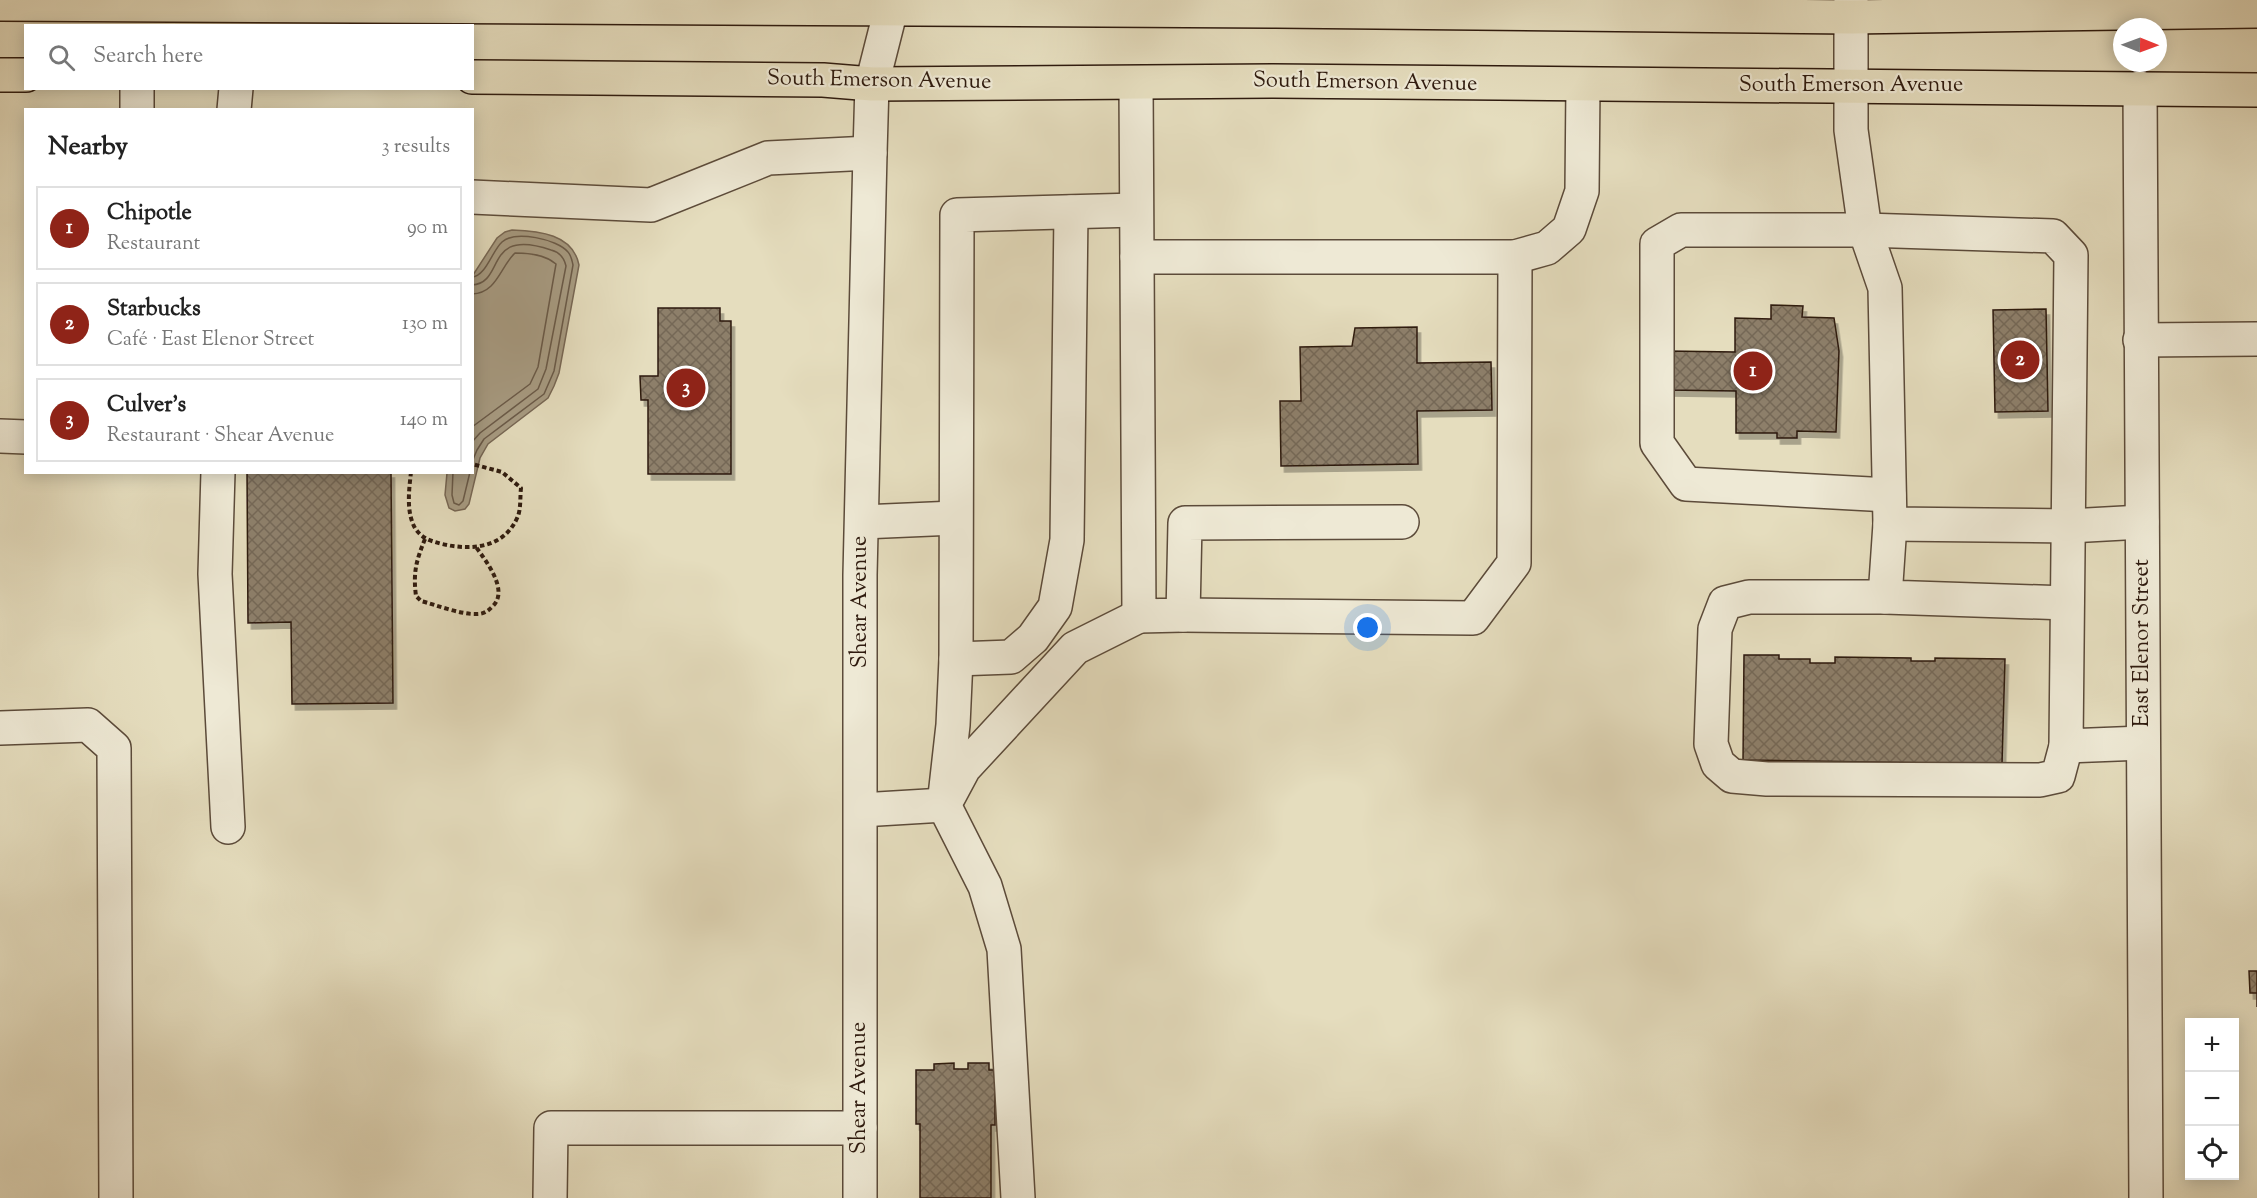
<!DOCTYPE html>
<html lang="en">
<head>
<meta charset="utf-8">
<style>
	body { margin:0; font-family:"Sorts Mill Goudy",serif; background:#f6f6f6; color:#222 }
	.controls { position:absolute; right:18px; bottom:18px; display:grid; overflow:hidden; border-radius:0px; box-shadow:0 3px 15px #0003 }
	.controls button { width:54px; height:54px; display:grid; place-items:center; padding:0; border:0; border-bottom:2px solid #e0e0e0; background:#fff; color:#222; font:30px sans-serif }
	.compass { position:absolute; left:2113px; top:18px; width:54px; height:54px; border-radius:50%; background:#fff; box-shadow:0 3px 15px #0003; rotate:91deg }
	.you { position:absolute; left:1368px; top:628px; width:21px; height:21px; margin:-15px; border:4px solid #fff; border-radius:50%; background:#1a73e8; box-shadow:0 0 0 9px #1a73e833 }
	.badge { display:grid; place-items:center; width:39px; height:39px; border-radius:50%; background:#8f2418; color:#fff; font-size:20px; font-weight:700 }
	.pin { position:absolute; translate:-50% -50%; border:3px solid #fff; box-shadow:0 2px 6px #0006 }
	.list { margin:0; padding:0; list-style:none }
	h2 { display:flex; justify-content:space-between; align-items:center; height:78px; margin:0; padding:0 24px; font-size:26px }
	h2 small { font-size:20px; font-weight:400; color:#767676 }
	.list li { display:grid; grid-template-columns:39px 1fr auto; gap:18px; align-items:center; box-sizing:border-box; height:84px; margin:0 12px 12px; padding:0 12px; border:2px solid #e0e0e0; border-radius:0px }
	.list b { display:block; font-size:22px; white-space:nowrap }
	.list p { margin:0; font-size:20px; white-space:nowrap; color:#767676 }
	.list em { font-size:20px; font-style:normal; color:#767676 }
	.icon { flex:none; width:33px; height:33px; fill:none; stroke:currentColor; stroke-width:2; stroke-linecap:round; stroke-linejoin:round }
	.map { position:relative; flex:none; width:2257px; height:1198px; overflow:hidden }
	.search { position:absolute; background:#fff; box-shadow:0 3px 15px #0003; left:24px; top:24px; width:450px; height:66px; display:flex; align-items:center; gap:15px; box-sizing:border-box; padding:0 21px; border-radius:0px; color:#767676; font-size:22px }
	.panel { position:absolute; background:#fff; box-shadow:0 3px 15px #0003; left:24px; top:108px; width:450px; height:366px; border-radius:0px }
	.map>svg:first-child { display:block }
</style>
</head>
<body>
<div class="map">
<svg width="2257" height="1198" viewBox="0 0 2257 1198">
	<defs>
		<pattern id="building-cross-hatch" width="8" height="8" patternUnits="userSpaceOnUse" patternTransform="scale(1.5)"><rect width="8" height="8" fill="#8d7f6a"/><path d="M0 0l8 8M0 8l8-8" fill="none" stroke="#746756"/></pattern>
		<filter id="shadow"><feDropShadow dx="3.5" dy="6" stdDeviation="0" flood-color="#0004"/></filter>
	</defs>
	<rect width="100%" height="100%" fill="#e5ddbe"/>
	<filter id="stains"><feTurbulence type="fractalNoise" baseFrequency=".00333" numOctaves="4"/><feColorMatrix values="0 0 0 0 .2 0 0 0 0 .09 0 0 0 0 .02 0 0 0 .5 -.17"/></filter>
	<radialGradient id="worn" r=".72"><stop offset=".6" stop-color="#630" stop-opacity="0"/><stop offset="1" stop-color="#630" stop-opacity=".3"/></radialGradient>
	<path fill="#a79b82" stroke="#776754" stroke-width="1.5" d="M512,230c27,1 61,4 67,35l-20,108 -5,13 -6,12 -60,46 -8,14 -11,46 -4,5 -10,2 -6,-3 -4,-13 2,-22 25,-1 1,-197 24,-37 8,-6z"/>
	<g fill="none" stroke-linecap="round" stroke-linejoin="round">
		<g stroke="#6a5a48" stroke-width="1.5">
			<path d="M472,277c14,-1 20,-26 30,-35 13,-12 55,-3 66,10 3,3 4,8 5,13l-19,106 -10,23 -60,45 -7,11 -5,12"/>
			<path d="M472,285c34,-2 11,-58 79,-35 8,2 13,7 15,16l-20,103 -8,20 -58,44 -8,9"/>
			<path d="M472,294c25,-1 28,-27 43,-41 13,0 31,2 41,11l-18,103 -8,17 -58,43"/>
			<path d="M453,472l-1,23 2,8 5,2 4,-4 7,-29"/>
		</g>
	</g>
	<g fill="url(#building-cross-hatch)" stroke="#2e1a0e" stroke-width="1.5" filter="url(#shadow)">
		<path d="M1771,305l32,1 -1,11 32,1 5,33 -3,81 -39,-1v7h-20v-5h-41v-42l-69,-1 1,-39 67,1v-34l36,1z"/>
		<path d="M658,308h62v13h11v153h-83v-74h-7l-1,-24h18z"/>
		<path d="M2046,309l2,102 -53,1 -2,-102z"/>
		<path d="M1417,327v36l74,-1 1,48 -75,1 1,53 -137,2 -1,-65h21l-1,-54 52,-1 3,-18z"/>
		<path d="M247,472h144l2,231 -101,1 -1,-82 -43,1z"/>
		<path d="M1744,655h35v4h31v4h25v-6l76,1v3h24v-3l70,1 -3,105 -259,-4z"/>
		<path d="M2249,971h8v36v-14h-7z"/>
		<path d="M954,1063v6h14v-6h21v7h6v55h-4v73h-71v-74h-4v-54h18v-6z"/>
	</g>
	<g fill="none" stroke-linecap="round" stroke-linejoin="round">
		<defs>
			<g id="minor">
				<path d="M1851,0v130l14,100 20,58 5,236 179,2 73,-4"/>
				<path d="M1136,83l3,533 44,-1 2,-92 217,-1"/>
				<path d="M2140,88l6,1110"/>
				<path d="M137,110v-22"/>
				<path d="M234,110l2,-22"/>
				<path d="M472,197l179,8 117,-47 102,-5"/>
				<path d="M1137,257h378l32,-9 22,-19 13,-38 1,-106"/>
				<path d="M2140,340l117,-1"/>
				<path d="M0,436l26,1"/>
				<path d="M218,472l-3,102 13,253"/>
				<path d="M1889,495l-203,-11 -29,-41v-199l24,-14h184l188,6 18,19 -5,491 77,-3"/>
				<path d="M862,522l93,-4"/>
				<path d="M1890,524l-5,73 182,6"/>
				<path d="M1885,597h-136l-24,6 -10,26 -4,115 7,20 14,12 35,3 273,1 18,-4 8,-30"/>
				<path d="M1183,615l290,3 41,-55 1,-306"/>
				<path d="M956,659l55,-2 22,-19 22,-31 12,-67 4,-328"/>
				<path d="M0,728l88,-3 26,23 2,450"/>
				<path d="M949,796l15,-28 111,-120 64,-32"/>
				<path d="M944,805l9,-80 3,-66 1,-444 179,-5"/>
				<path d="M861,810l83,-5 41,81 19,63 14,249"/>
				<path d="M550,1198l1,-70h309"/>
				<path d="M860,1198v-623l10,-422 2,-69 19,-75v-9"/>
			</g>
			<g id="major">
				<path d="M0,4l1276,7 575,6 406,-6"/>
				<path d="M0,75h26"/>
				<path d="M472,77l351,3 49,4 401,-3 984,9"/>
			</g>
		</defs>
		<use href="#minor" stroke="#5c4b3a" stroke-width="36"/>
		<use href="#major" stroke="#2e1a0e" stroke-width="36"/>
		<g stroke="#2e1a0e" stroke-width="4" stroke-dasharray="4.5 3" stroke-linecap="butt">
			<path d="M411,472c-2,18 -5,40 4,56 7,11 16,13 27,16 30,7 63,4 76,-28 3,-8 2,-20 3,-28l-19,-16 -30,-8"/>
			<path d="M425,539c-9,22 -12,34 -9,57l5,5c15,4 41,14 56,13 7,0 11,-3 16,-8 16,-16 -7,-45 -17,-59"/>
		</g>
		<use href="#minor" stroke="#eee9d5" stroke-width="33"/>
		<use href="#major" stroke="#e5ddbe" stroke-width="33"/>
	</g>
	<g text-anchor="middle" dominant-baseline="central" stroke-width="4.5" stroke-linejoin="round" paint-order="stroke">
		<g font-size="22" fill="#2e1a0e" stroke="#eee9d5">
			<text transform="translate(879 81) rotate(1)">South Emerson Avenue</text>
			<text transform="translate(1365 83) rotate(1)">South Emerson Avenue</text>
			<text x="1851" y="86">South Emerson Avenue</text>
			<text transform="translate(861 602) rotate(-90)">Shear Avenue</text>
			<text transform="translate(2143 643) rotate(-90)">East Elenor Street</text>
			<text transform="translate(860 1088) rotate(-90)">Shear Avenue</text>
		</g>
	</g>
	<rect width="100%" height="100%" filter="url(#stains)"/>
	<rect width="100%" height="100%" fill="url(#worn)"/>
</svg>
<div class="controls">
<button>+</button>
<button>−</button>
<button><svg class="icon" aria-label="locate" viewBox="0 0 24 24"><circle cx="12" cy="12" r="6"/><path d="M12 2v4M12 18v4M2 12h4M18 12h4"/></svg></button>
</div>
<svg class="compass" viewBox="-18 -18 36 36"><path d="M0-13l5 13h-10z" fill="#e53935"/><path d="M0 13l5-13h-10z" fill="#767676"/></svg>
<div class="you"></div>
<div class="pin badge" style="left:1753px;top:371px">1</div>
<div class="pin badge" style="left:2020px;top:360px">2</div>
<div class="pin badge" style="left:686px;top:388px">3</div>
<div class="search"><svg class="icon" aria-label="search" viewBox="0 0 24 24"><circle cx="10" cy="10" r="6"/><path d="M15 15l6 6"/></svg>Search here</div>
<section class="panel">
<h2>Nearby<small>3 results</small></h2>
<ul class="list">
<li><span class="badge">1</span><div><b>Chipotle</b><p>Restaurant</p></div><em>90 m</em></li>
<li><span class="badge">2</span><div><b>Starbucks</b><p>Café · East Elenor Street</p></div><em>130 m</em></li>
<li><span class="badge">3</span><div><b>Culver's</b><p>Restaurant · Shear Avenue</p></div><em>140 m</em></li>
</ul>
</section>
</div>
</body>
</html>
